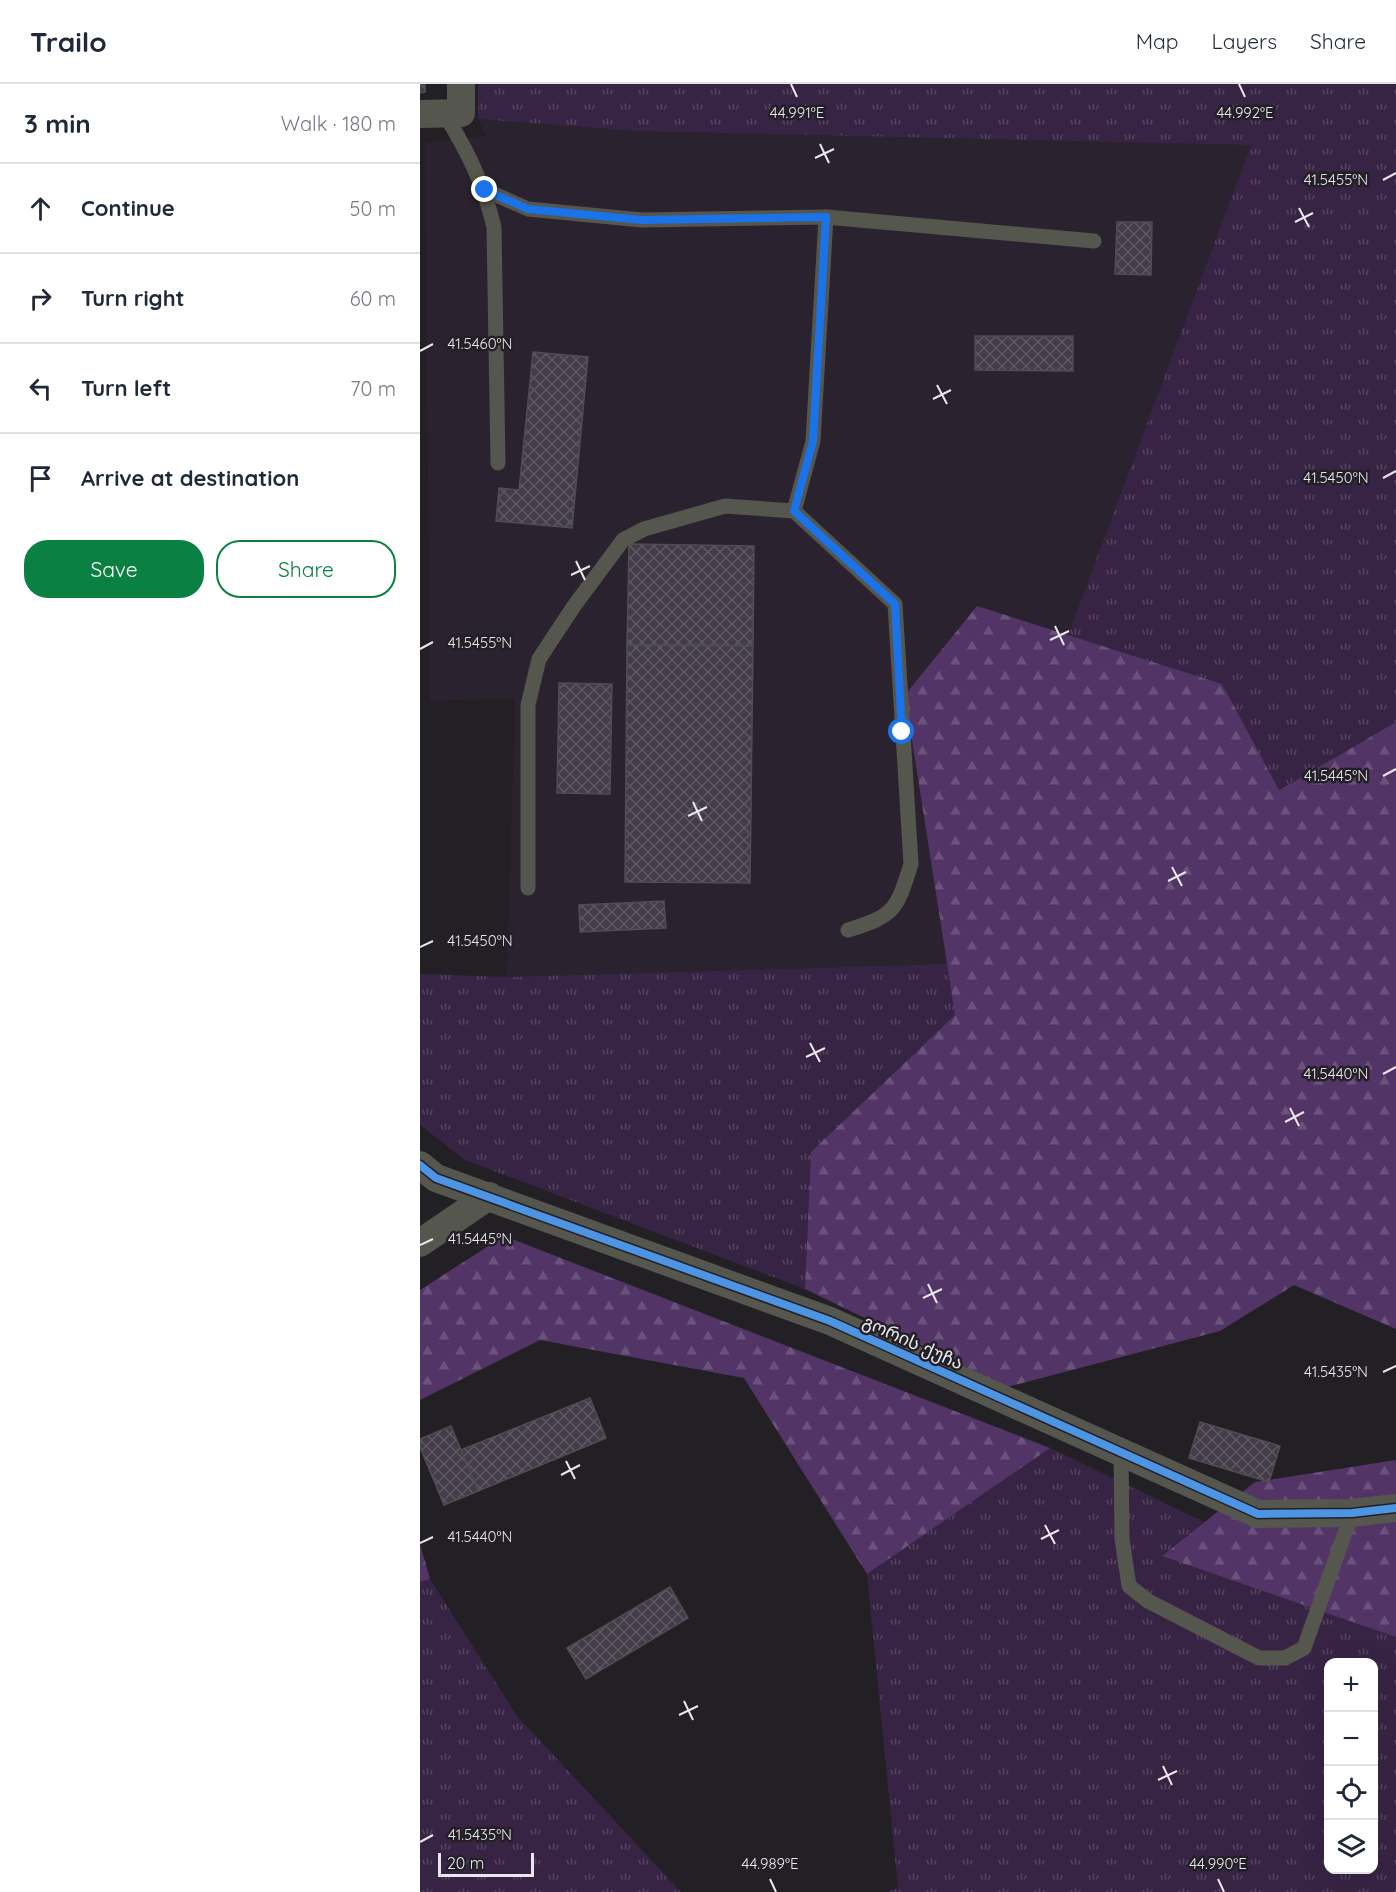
<!DOCTYPE html>
<html lang="en">
<head>
<meta charset="utf-8">
<style>
	body { margin:0; font-family:Quicksand,"Noto Sans Georgian",sans-serif; background:#f6f6f7; color:#1f2937 }
	.controls { position:absolute; right:18px; bottom:18px; display:grid; overflow:hidden; border-radius:12px; box-shadow:0 6px 24px #0002 }
	.controls button { width:54px; height:54px; display:grid; place-items:center; padding:0; border:0; border-bottom:2px solid #e0e1e3; background:#fff; color:#1f2937; font:30px sans-serif }
	.scale { position:absolute; left:18px; bottom:15px; width:96px; box-sizing:border-box; padding-left:6px; border:3px solid #e9e6ec; border-top:0; font-size:16px; line-height:21px; white-space:nowrap; color:#e9e6ec; -webkit-text-stroke:4px #231f26; paint-order:stroke }
	.stop { position:absolute; width:18px; height:18px; margin:-14px; border:4px solid #1a73e8; border-radius:50%; background:#fff }
	.stop.end { background:#1a73e8; border-color:#fff; box-shadow:0 2px 6px #0008 }
	.list { margin:0; padding:0; list-style:none }
	h2 { display:flex; justify-content:space-between; align-items:center; height:78px; margin:0; padding:0 24px; font-size:26px }
	h2 small { font-size:20px; font-weight:400; color:#747a83 }
	.list li { display:grid; grid-template-columns:39px 1fr auto; gap:18px; align-items:center; box-sizing:border-box; height:90px; padding:0 24px; border-top:2px solid #e0e1e3 }
	.list b { display:block; font-size:22px; white-space:nowrap }
	.list em { font-size:20px; font-style:normal; color:#747a83 }
	.actions { display:flex; gap:12px; padding:18px 24px }
	.actions a { flex:1; padding:14px 0; border:2px solid #0b8043; border-radius:24px; text-align:center; font-size:21px; color:#0b8043 }
	.actions .main { background:#0b8043; color:#fff }
	.icon { flex:none; width:33px; height:33px; fill:none; stroke:currentColor; stroke-width:2; stroke-linecap:round; stroke-linejoin:round }
	.map { position:relative; flex:none; width:976px; height:1808px; overflow:hidden }
	header { display:flex; align-items:center; gap:36px; box-sizing:border-box; height:84px; padding:0 30px; background:#fff; border-bottom:2px solid #e0e1e3 }
	header strong { font-size:28px }
	nav { display:flex; gap:33px; margin-inline-start:auto; font-size:21px }
	main { display:flex }
	aside { flex:1; background:#fff }
	.map>svg:first-child { display:block }
</style>
</head>
<body>
<header>
<strong>Trailo</strong>
<nav><a>Map</a><a>Layers</a><a>Share</a></nav>
</header>
<main>
<aside>
<h2>3 min<small>Walk · 180 m</small></h2>
<ul class="list">
<li><svg class="icon" aria-label="ahead" viewBox="0 0 24 24"><path d="M12 20V5M6 11l6-6 6 6"/></svg><div><b>Continue</b></div><em>50 m</em></li>
<li><svg class="icon" aria-label="right" viewBox="0 0 24 24"><path d="M7 20v-9h11M14 6l5 5-5 5"/></svg><div><b>Turn right</b></div><em>60 m</em></li>
<li><svg class="icon" aria-label="left" viewBox="0 0 24 24"><path d="M17 20v-9H6M10 6l-5 5 5 5"/></svg><div><b>Turn left</b></div><em>70 m</em></li>
<li><svg class="icon" aria-label="arrive" viewBox="0 0 24 24"><path d="M6 21V4h12l-3 4 3 4H6"/></svg><div><b>Arrive at destination</b></div></li>
</ul>
<div class="actions"><a class="main">Save</a><a>Share</a></div>
</aside>
<div class="map">
<svg width="976" height="1808" viewBox="0 0 976 1808">
	<defs>
		<pattern id="grass-tufts" width="24" height="20" patternUnits="userSpaceOnUse" patternTransform="scale(1.5)"><rect width="24" height="20" fill="#372444"/><path d="M3 7l-1-3M5 7V3M7 7l1-3M15 17l-1-3M17 17v-4M19 17l1-3" fill="none" stroke="#54445f"/></pattern>
		<pattern id="forest-firs" width="22" height="20" patternUnits="userSpaceOnUse" patternTransform="scale(1.5)"><rect width="22" height="20" fill="#523566"/><path d="M5 1l3.5 6h-7zM16 11l3.5 6h-7z" fill="#6b527c"/></pattern>
		<pattern id="building-cross-hatch" width="8" height="8" patternUnits="userSpaceOnUse" patternTransform="scale(1.5)"><rect width="8" height="8" fill="#433c48"/><path d="M0 0l8 8M0 8l8-8" fill="none" stroke="#5e5863"/></pattern>
	</defs>
	<rect width="100%" height="100%" fill="#232025"/>
	<path fill="#2a232f" d="M58,35l159,12 614,14 -183,490 -91,-29 -72,89 42,269 -440,13 8,-279 -85,3 -5,-558 61,-7z"/>
	<g fill="url(#grass-tufts)" fill-rule="evenodd">
		<path d="M58,0h918v638l-118,68 -56,-106 -154,-49 183,-490 -614,-14 -159,-12z"/>
		<path d="M527,880l8,51 -144,137 -6,137 -340,-129 -45,-35v-151l87,3z"/>
		<path d="M630,1364l154,74 -42,34 234,81v255h-509l11,-4 -31,-314zM908,1578h46v208h-46z"/>
		<path d="M10,1495l87,137 164,176h-261v-310z"/>
	</g>
	<g fill="url(#forest-firs)">
		<path d="M557,522l245,78 57,106 117,-68v607l-102,-44 -74,46 -213,56 -202,-98 6,-137 144,-137 -50,-320z"/>
		<path d="M84,1152l546,212 -183,126 -123,-196 -204,-38 -120,60v-110z"/>
		<path d="M976,1376v177l-234,-81 93,-74z"/>
		<path d="M0,1460l10,35 -10,3z"/>
	</g>
	<g fill="url(#building-cross-hatch)" stroke="#4f4d50" stroke-width="1.5">
		<path d="M0,0h5v8l-5,1z"/>
		<path d="M697,138h35l-1,53 -36,-1z"/>
		<path d="M555,252h98v35l-98,-1z"/>
		<path d="M113,268l55,5 -16,171 -76,-7 3,-33 20,2z"/>
		<path d="M209,460l125,2 -1,100 -126,-1z"/>
		<path d="M207,561l126,1 -3,237 -125,-1z"/>
		<path d="M139,599l53,1 -2,110 -53,-1z"/>
		<path d="M244,817l2,27 -86,4 -1,-27z"/>
		<path d="M170,1314l16,40 -128,53 -17,-41z"/>
		<path d="M780,1338l80,24 -11,36 -80,-24z"/>
		<path d="M31,1342l27,65 -34,14 -24,-58v-8z"/>
		<path d="M250,1503l18,31 -102,61 -19,-31z"/>
	</g>
	<g fill="none" stroke-linecap="round" stroke-linejoin="round">
		<g stroke="#55564d" stroke-width="15">
			<path d="M24,29c24,39 39,69 50,114l4,236"/>
			<path d="M65,106l43,19 114,11 184,-3 268,24"/>
			<path d="M406,133l-13,224 -19,70 101,93 16,260c-14,45 -16,52 -63,66"/>
			<path d="M108,804v-183l11,-46 35,-53 49,-66 21,-11 81,-23 69,5"/>
			<path d="M701,1367l1,88 7,47 19,15 111,57h26l19,-10 48,-135"/>
		</g>
		<g stroke="#55564d" stroke-width="28">
			<path d="M0,30l41,-1v-29"/>
			<path d="M0,1081l16,13 394,143 428,193 94,-1 44,-5"/>
			<path d="M0,1159l69,-47"/>
		</g>
		<defs>
			<path id="cycleway" d="M0,1081l16,13 394,143 428,193 94,-1 44,-5"/>
		</defs>
		<use href="#cycleway" stroke="#231f26" stroke-width="11"/>
		<use href="#cycleway" stroke="#4d94e3" stroke-width="8"/>
	</g>
	<g fill="none" stroke-linecap="round" stroke-linejoin="round">
		<path stroke="#1a73e8" stroke-width="8" d="M65,106l43,19 114,11 184,-3 -13,224 -19,70 101,93 7,128"/>
	</g>
	<path fill="none" stroke="#e9e6ec" stroke-width="2" d="M371,0l6,13M819,0l6,13M400,60l9,19M395,74l19,-9M963,96l13,-7M879,124l10,19M875,138l18,-9M0,267l13,-7M517,301l10,19M513,315l18,-9M963,394l13,-7M156,477l9,19M151,491l19,-9M635,542l9,19M630,556l19,-9M0,565l13,-7M963,692l13,-7M273,718l9,19M268,732l19,-9M752,783l10,19M748,797l18,-9M0,863l13,-6M390,959l10,19M386,973l19,-9M963,990l13,-7M870,1024l9,18M865,1038l19,-10M0,1161l13,-6M508,1200l9,19M503,1214l19,-9M963,1288l13,-6M146,1377l9,18M141,1391l19,-10M625,1441l10,19M621,1455l18,-9M0,1459l13,-6M264,1617l9,19M259,1631l19,-9M743,1682l9,19M738,1696l19,-9M0,1758l13,-7M350,1795l6,13M798,1795l6,13"/>
	<g text-anchor="middle" dominant-baseline="central" stroke-width="5" stroke-linejoin="round" paint-order="stroke">
		<g font-size="18" fill="#e9e6ec" stroke="#231f26">
			<text transform="translate(493 1258) rotate(24)">გორის ქუჩა</text>
		</g>
	</g>
	<g font-size="15" text-anchor="middle" fill="#e9e6ec" stroke="#231f26" stroke-width="5" stroke-linejoin="round" paint-order="stroke">
		<text x="377" y="34">44.991°E</text>
		<text x="825" y="34">44.992°E</text>
		<text x="916" y="101">41.5455°N</text>
		<text x="60" y="265">41.5460°N</text>
		<text x="916" y="399">41.5450°N</text>
		<text x="60" y="564">41.5455°N</text>
		<text x="916" y="697">41.5445°N</text>
		<text x="60" y="862">41.5450°N</text>
		<text x="916" y="995">41.5440°N</text>
		<text x="60" y="1160">41.5445°N</text>
		<text x="916" y="1293">41.5435°N</text>
		<text x="60" y="1458">41.5440°N</text>
		<text x="60" y="1756">41.5435°N</text>
		<text x="350" y="1785">44.989°E</text>
		<text x="798" y="1785">44.990°E</text>
	</g>
</svg>
<div class="controls">
<button>+</button>
<button>−</button>
<button><svg class="icon" aria-label="locate" viewBox="0 0 24 24"><circle cx="12" cy="12" r="6"/><path d="M12 2v4M12 18v4M2 12h4M18 12h4"/></svg></button>
<button><svg class="icon" aria-label="layers" viewBox="0 0 24 24"><path d="M12 4l9 5-9 5-9-5zM3 14l9 5 9-5"/></svg></button>
</div>
<div class="scale">20 m</div>
<div class="stop" style="left:482px;top:648px"></div>
<div class="stop end" style="left:65px;top:106px"></div>
</div>
</main>
</body>
</html>
